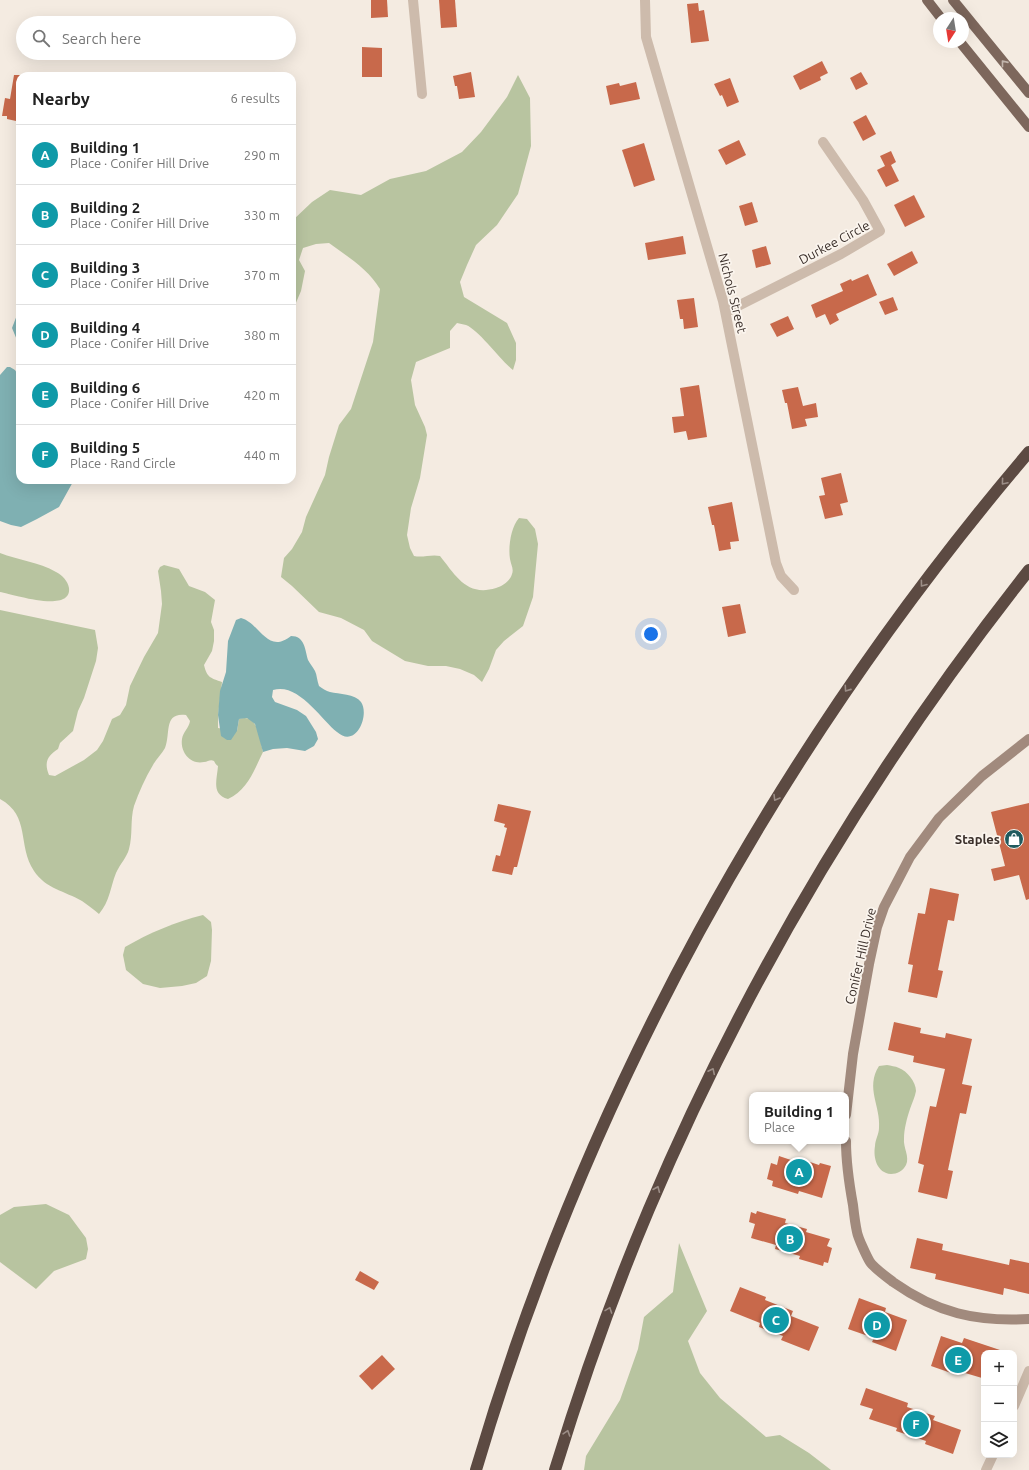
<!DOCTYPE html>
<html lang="en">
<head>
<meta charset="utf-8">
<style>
	body { margin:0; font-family:Ubuntu,sans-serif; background:#f2f2f2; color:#222 }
	.controls { position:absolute; right:12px; bottom:12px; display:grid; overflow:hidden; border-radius:8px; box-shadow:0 4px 16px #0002 }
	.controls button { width:36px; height:36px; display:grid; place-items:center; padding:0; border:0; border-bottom:1px solid #e0e0e0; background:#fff; color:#222; font:20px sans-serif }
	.compass { position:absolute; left:933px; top:12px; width:36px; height:36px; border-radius:50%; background:#fff; box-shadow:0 4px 16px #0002; rotate:192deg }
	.you { position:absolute; left:651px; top:634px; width:14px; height:14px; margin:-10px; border:3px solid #fff; border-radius:50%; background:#1a73e8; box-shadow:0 0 0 6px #1a73e833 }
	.badge { display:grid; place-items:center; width:26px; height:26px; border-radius:50%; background:#1f5a5e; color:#fff; font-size:13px; font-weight:700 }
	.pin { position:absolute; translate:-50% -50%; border:2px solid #fff; box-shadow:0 1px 4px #0006 }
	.popup { position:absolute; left:749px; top:1092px; width:100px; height:52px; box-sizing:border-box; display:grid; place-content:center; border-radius:8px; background:#fff; filter:drop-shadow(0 1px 3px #0005); font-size:13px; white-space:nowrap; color:#767676 }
	.popup b { font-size:15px; color:#222 }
	.popup::after { content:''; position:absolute; left:50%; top:100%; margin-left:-8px; border:8px solid transparent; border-top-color:#fff }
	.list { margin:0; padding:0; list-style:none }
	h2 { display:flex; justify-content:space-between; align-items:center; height:52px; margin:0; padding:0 16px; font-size:17px }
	h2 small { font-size:13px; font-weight:400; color:#767676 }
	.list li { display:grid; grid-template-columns:26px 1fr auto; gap:12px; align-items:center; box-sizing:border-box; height:60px; padding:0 16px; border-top:1px solid #e0e0e0 }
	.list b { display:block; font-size:15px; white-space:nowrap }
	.list p { margin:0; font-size:13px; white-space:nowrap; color:#767676 }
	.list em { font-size:13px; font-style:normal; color:#767676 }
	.icon { flex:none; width:22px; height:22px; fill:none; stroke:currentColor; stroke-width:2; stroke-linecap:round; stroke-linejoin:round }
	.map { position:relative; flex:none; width:1029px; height:1470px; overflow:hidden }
	.search { position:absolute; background:#fff; box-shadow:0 4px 16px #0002; left:16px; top:16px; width:280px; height:44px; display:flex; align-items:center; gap:10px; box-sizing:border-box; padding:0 14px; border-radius:22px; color:#767676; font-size:15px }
	.panel { position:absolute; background:#fff; box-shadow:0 4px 16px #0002; left:16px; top:72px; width:280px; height:412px; border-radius:12px }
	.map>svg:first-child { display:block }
</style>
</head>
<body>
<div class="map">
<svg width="1029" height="1470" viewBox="0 0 1029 1470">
	<rect width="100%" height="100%" fill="#f4ebe1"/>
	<g fill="#b8c4a0">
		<path d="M518,75l12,23 1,48 -13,48 -21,31 -21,20 -9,20 -7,17 4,15 43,26 9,20v17l-3,10c-13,-10 -34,-40 -47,-45 -3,-1 -6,-1 -9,-2l-7,8v17l-34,14 -5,18 4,25 10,22 2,8 -7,43 -9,30 -4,27 3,13 4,8c9,2 17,-2 26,0 16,20 27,41 56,32 7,-2 14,-7 16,-14 2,-5 -1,-9 -2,-15 -2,-12 1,-32 9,-41l8,1 8,10 3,15 -5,53 -10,29 -19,15 -8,9 -7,19 -7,13 -8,-7 -14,-6 -14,-3h-18l-23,-5 -33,-20 -8,-11 -23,-12 -22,-6 -27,-26 -11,-9 3,-19 8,-9 10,-17 4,-15 19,-42 4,-18 10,-32 12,-16 22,-67 7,-53c-12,-20 -32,-32 -51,-46l-13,1 -13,4 -4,12 6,11 -4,20 -9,21v-91l20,-19 18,-12 31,5 29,-16 36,-8 36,-19 19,-20 26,-35z"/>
		<path d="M0,553c18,7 39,9 56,19 6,3 12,9 13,16 3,26 -57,6 -69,4z"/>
		<path d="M164,565l15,4 10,17 16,6 10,8 -4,22 3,8v11l-2,10 -8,14c3,13 7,13 18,17l-4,33v13l19,3 2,-12c19,-7 21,21 24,33 -9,18 -15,38 -35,47 -17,-5 -11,-19 -10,-33 -2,-1 -3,-3 -4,-5 -4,-2 -6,1 -10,1 -14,3 -24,-10 -22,-23 1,-7 7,-11 8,-18l-4,-6c-23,-3 -15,19 -21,33 -3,6 -9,11 -12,17 -8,13 -14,27 -19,41 -4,14 -1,29 -5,43 -2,8 -9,15 -13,24 -6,15 -6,28 -17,41 -5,-4 -11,-9 -17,-13 -17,-10 -36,-12 -48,-30 -17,-26 -3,-55 -34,-72v-189l95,20 3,18 -2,13 -12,37 -6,13 -5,20 -13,12 -2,6c-11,7 -14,14 -9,26l6,1 29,-16 13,-10 6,-9 9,-22 8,-4 6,-10 4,-19 14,-29 14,-24 4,-29 -1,-13 -3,-20 2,-4z"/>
		<path d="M203,915l8,7 1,8 -1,31 -4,15 -11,7 -14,3 -22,2 -17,-4 -17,-14 -3,-15 2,-8c24,-14 50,-25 78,-32z"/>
		<path d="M887,1065c4,1 8,1 12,3 8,3 17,14 17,23 -1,6 -4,12 -6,18 -3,9 -6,20 -6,30 -1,8 6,18 2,26 -3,6 -9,9 -15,9 -14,-1 -18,-16 -16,-28 0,-6 4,-12 4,-18 2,-22 -14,-40 0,-62z"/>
		<path d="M46,1204l23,11 17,23 2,11 -2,10 -32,12 -18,18 -36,-27v-47l14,-8z"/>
		<path d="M679,1243l28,68 -19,30 12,32 20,25 46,39 14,-2 29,18 22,17h-247l2,-14 34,-56 18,-51 6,-32 29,-25z"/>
	</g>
	<g fill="#7fb0b2">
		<path d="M20,312v30l-3,-2 -5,-12 5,-13z"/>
		<path d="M7,367h3l5,3 5,8v102h54l-15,27 -22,12 -16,8 -10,-2 -11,-4v-146z"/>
		<path d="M241,618c19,5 26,37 50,18 14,0 14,14 17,24 2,4 5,7 7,11 2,4 2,10 4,15 3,2 7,5 11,6 9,2 25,2 31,10 9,13 -5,47 -24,30 -16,-13 -39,-50 -64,-42l-1,7 3,5 22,8 9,6 10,16 2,7 -4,7 -9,5 -18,-3 -14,1 -10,3 -8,-28 -8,-6 -8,1 -2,12 -6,9h-4l-6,-4 -3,-21 2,-24 6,-19 2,-31 8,-21z"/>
	</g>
	<g fill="#c8694b">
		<path d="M371,0h16l1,17 -17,1z"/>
		<path d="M439,0h16l2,27 -16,1z"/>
		<path d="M698,3l1,8 5,-1 5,31 -18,2 -4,-39z"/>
		<path d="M362,47l20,1v29h-20z"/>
		<path d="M822,61l6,12 -8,4 1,3 -21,10 -7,-14z"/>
		<path d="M471,72l4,25 -16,2 -2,-13h-2l-2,-10z"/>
		<path d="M861,72l7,12 -12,6 -6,-12z"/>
		<path d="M14,75h6v42h-3l-1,4 -9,-2v-3h-5l3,-18 5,1z"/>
		<path d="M730,78l9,24 -12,5 -5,-12 -2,1 -6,-12z"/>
		<path d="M636,82l4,17 -30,6 -4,-19 13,-3 1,3z"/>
		<path d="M866,115l10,19 -13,7 -10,-19z"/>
		<path d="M739,140l7,15 -20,10 -8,-15z"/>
		<path d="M644,143l11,37 -21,7 -12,-37z"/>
		<path d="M891,151l5,11 -5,3 8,16 -13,6 -9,-17 8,-4 -5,-10z"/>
		<path d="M914,195l11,22 -20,10 -11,-22z"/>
		<path d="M752,202l6,20 -13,4 -6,-20z"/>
		<path d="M683,236l3,18 -38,6 -3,-17z"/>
		<path d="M766,246l5,18 -15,4 -4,-18z"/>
		<path d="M912,251l6,12 -24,13 -7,-12z"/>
		<path d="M868,274l9,21 -41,19 3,6 -9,5 -5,-11 -9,4 -5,-13 32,-14 -3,-7 11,-5 1,2z"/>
		<path d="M893,297l5,13 -13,5 -6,-13z"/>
		<path d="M694,298l4,29 -14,2 -1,-10h-3l-3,-19z"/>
		<path d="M788,316l6,13 -17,8 -7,-13z"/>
		<path d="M699,385l8,52 -19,3 -2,-9 -12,2 -2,-16 12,-1 -4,-28z"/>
		<path d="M798,387l5,19 13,-3 2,14 -13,2 2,7 -15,3 -5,-26h-2l-3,-13z"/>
		<path d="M841,473l7,29 -8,2 3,11 -18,4 -6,-23 6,-1 -4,-17z"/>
		<path d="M732,502l7,39 -9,1 1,7 -12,2 -5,-26h-2l-4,-18z"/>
		<path d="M740,604l6,29 -18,4 -6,-30z"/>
		<path d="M1029,803v96l-3,1 -7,-25 -25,6 -3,-12 14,-3 -14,-54z"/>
		<path d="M498,804l33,7 -14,56h-3l-2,8 -20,-4 4,-16 4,1 7,-28 -3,-1 1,-3 -11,-3z"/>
		<path d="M930,888l29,6 -5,27 -6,-1 -10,50 5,1 -6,27 -29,-6 5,-27 -5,-1 10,-51 7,1z"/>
		<path d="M894,1022l27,6 -1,5 25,5 1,-5 26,6 -10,45 10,2 -6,28 -6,-1 -12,57 5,1 -6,28 -29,-7 6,-27 -6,-2 12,-57 6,1 9,-38 -32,-7 1,-6 -26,-6z"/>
		<path d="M779,1156l27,9 1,-4 12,4 1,-2 11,3 -9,32 -23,-7 -1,3 -26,-8 1,-5 -6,-2 4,-16 6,2z"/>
		<path d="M757,1211l29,8 -1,4 22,6 -1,3 24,7 -3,7 5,2 -4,15 -4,-1 -1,4 -24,-7 1,-3 -25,-7 1,-4 -25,-7 4,-14 -6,-2 2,-10 5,2z"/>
		<path d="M917,1238l26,6 -1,6 67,15 1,-6 19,4v31l-25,-6 -1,7 -68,-16 1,-5 -26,-6z"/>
		<path d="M360,1271l19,11 -5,8 -19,-10z"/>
		<path d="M740,1287l26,10 -1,3 28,11 -2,5 28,11 -10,24 -28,-11 2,-4 -24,-9 1,-4 -30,-12z"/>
		<path d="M859,1298l27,10 -1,4 22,8 -11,31 -24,-9 2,-4 -26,-9z"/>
		<path d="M941,1336l21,7 2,-5 39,13v2h-19v18l-2,7 -27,-8 -1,4 -23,-8z"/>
		<path d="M382,1355l13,14 -23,21 -13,-14z"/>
		<path d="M866,1388l42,15 -1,4 28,9 -2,4 28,10 -8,24 -28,-10 1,-3 -30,-10 1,-3 -28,-9 4,-10 -13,-4z"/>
	</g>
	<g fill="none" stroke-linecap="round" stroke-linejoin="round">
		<g stroke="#cdbbac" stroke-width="10">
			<path d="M413,0l9,94"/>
			<path d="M645,0l1,37 77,264 53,262 5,13 13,14"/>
			<path d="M726,312l115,-58 39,-23 -17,-31 -40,-58"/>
			<path d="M1014,1406l15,-35"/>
			<path d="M986,1470l7,-15"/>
		</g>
		<g stroke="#a18a7d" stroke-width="10">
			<path d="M846,1115l7,-61 16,-90 8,-37 7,-20 26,-50 29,-39 43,-42 47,-37"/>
			<path d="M846,1141c0,21 3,42 7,64 1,9 2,18 4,27 1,6 10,25 13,30 4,6 18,16 23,20 44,31 83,40 136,37"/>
		</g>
		<g stroke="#7d675c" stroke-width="10">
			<path d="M927,0l14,18"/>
			<path d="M953,0l76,93"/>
			<path d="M960,42l69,85"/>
		</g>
		<g stroke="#5c4a42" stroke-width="12">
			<path d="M476,1470c110,-374 300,-721 553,-1018"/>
			<path d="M555,1470c27,-88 58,-176 94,-261 97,-229 225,-443 380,-639"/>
		</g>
	</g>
	<defs><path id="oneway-chevron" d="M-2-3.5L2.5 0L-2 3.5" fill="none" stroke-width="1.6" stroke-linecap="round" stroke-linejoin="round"/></defs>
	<use stroke="#c2b5ac" href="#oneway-chevron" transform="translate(1004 63) rotate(-129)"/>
	<g stroke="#9c8e87">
		<use href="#oneway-chevron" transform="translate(1004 482) rotate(130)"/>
		<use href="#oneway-chevron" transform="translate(923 584) rotate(127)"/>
		<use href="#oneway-chevron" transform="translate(847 689) rotate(125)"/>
		<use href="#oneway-chevron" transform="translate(776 798) rotate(121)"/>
		<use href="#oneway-chevron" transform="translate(712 1071) rotate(-64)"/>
		<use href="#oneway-chevron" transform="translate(657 1189) rotate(-67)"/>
		<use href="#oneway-chevron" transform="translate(609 1310) rotate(-70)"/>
		<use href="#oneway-chevron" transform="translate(567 1433) rotate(-72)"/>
	</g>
	<defs>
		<symbol id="shop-disc" viewBox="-11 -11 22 22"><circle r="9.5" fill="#1f5a5e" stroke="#fbf5ee"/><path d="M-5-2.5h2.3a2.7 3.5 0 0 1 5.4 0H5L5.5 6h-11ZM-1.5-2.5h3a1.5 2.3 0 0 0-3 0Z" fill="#fff"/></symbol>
	</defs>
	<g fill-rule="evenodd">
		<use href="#shop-disc" x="1003" y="828" width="22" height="22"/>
	</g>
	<g text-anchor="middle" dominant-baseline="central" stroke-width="3.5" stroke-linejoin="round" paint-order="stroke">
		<g font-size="13" fill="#3b302b" stroke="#fbf5ee">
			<text transform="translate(834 242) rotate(-28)">Durkee Circle</text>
			<text transform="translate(733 293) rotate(76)">Nichols Street</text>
			<text transform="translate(860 956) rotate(-77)">Conifer Hill Drive</text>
		</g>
		<g font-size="13" font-weight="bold" fill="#3b302b" stroke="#fbf5ee" text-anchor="end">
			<text x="1000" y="839">Staples</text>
		</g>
	</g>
</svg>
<div class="controls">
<button>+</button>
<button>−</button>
<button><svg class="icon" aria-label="layers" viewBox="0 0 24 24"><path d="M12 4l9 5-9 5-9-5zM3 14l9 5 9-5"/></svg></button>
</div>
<svg class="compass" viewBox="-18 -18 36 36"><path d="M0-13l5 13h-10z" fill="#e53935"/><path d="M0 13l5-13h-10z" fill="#767676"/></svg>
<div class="you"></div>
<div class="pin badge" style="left:799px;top:1172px;background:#0f9aa8">A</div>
<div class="popup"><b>Building 1</b>Place</div>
<div class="pin badge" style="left:790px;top:1239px;background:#0f9aa8">B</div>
<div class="pin badge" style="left:776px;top:1320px;background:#0f9aa8">C</div>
<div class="pin badge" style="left:877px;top:1325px;background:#0f9aa8">D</div>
<div class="pin badge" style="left:958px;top:1360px;background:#0f9aa8">E</div>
<div class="pin badge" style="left:916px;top:1424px;background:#0f9aa8">F</div>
<div class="search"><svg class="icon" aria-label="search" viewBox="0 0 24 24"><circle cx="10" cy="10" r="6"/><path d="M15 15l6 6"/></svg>Search here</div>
<section class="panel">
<h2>Nearby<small>6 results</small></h2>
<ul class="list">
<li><span class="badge" style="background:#0f9aa8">A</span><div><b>Building 1</b><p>Place · Conifer Hill Drive</p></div><em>290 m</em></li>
<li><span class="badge" style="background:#0f9aa8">B</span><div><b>Building 2</b><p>Place · Conifer Hill Drive</p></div><em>330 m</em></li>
<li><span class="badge" style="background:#0f9aa8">C</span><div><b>Building 3</b><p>Place · Conifer Hill Drive</p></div><em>370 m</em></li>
<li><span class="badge" style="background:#0f9aa8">D</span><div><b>Building 4</b><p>Place · Conifer Hill Drive</p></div><em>380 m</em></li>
<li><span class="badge" style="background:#0f9aa8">E</span><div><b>Building 6</b><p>Place · Conifer Hill Drive</p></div><em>420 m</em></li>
<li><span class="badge" style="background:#0f9aa8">F</span><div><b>Building 5</b><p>Place · Rand Circle</p></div><em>440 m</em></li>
</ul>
</section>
</div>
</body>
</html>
